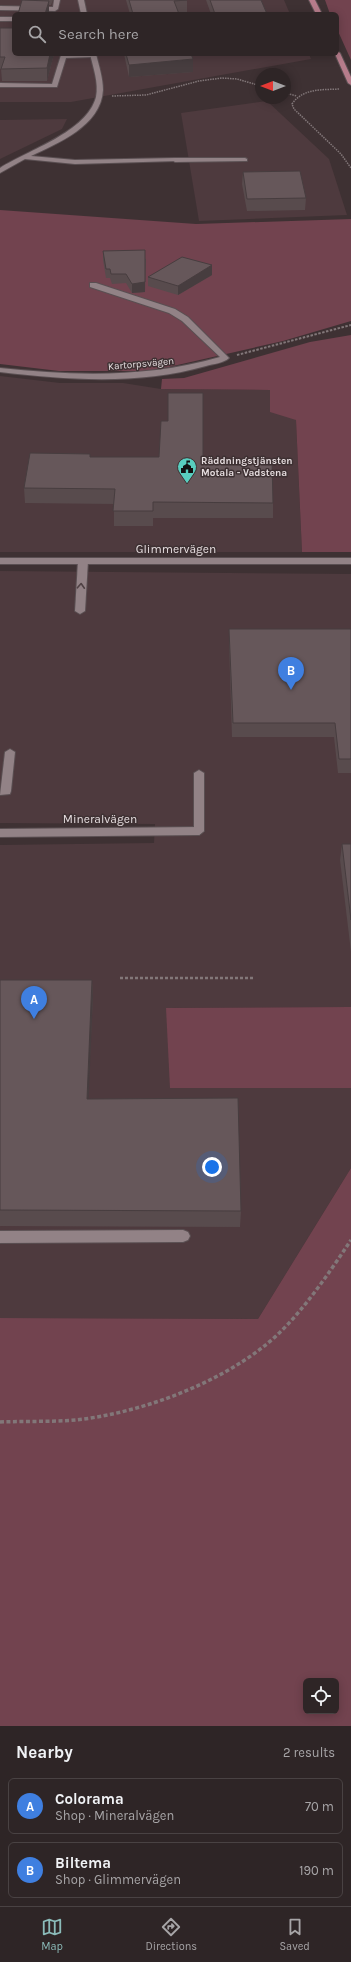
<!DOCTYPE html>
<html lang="en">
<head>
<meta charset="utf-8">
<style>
	body { margin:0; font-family:Karla,sans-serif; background:#362d2e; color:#f1f3f6 }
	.controls { position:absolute; right:12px; bottom:12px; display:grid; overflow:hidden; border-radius:6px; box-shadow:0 2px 10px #0003 }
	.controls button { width:36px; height:36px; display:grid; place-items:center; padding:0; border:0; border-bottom:1px solid #494243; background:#2e2526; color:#f1f3f6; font:20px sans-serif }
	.compass { position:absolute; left:255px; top:68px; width:36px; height:36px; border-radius:50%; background:#2e2526; box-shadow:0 2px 10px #0003; rotate:270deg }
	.you { position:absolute; left:212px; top:1167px; width:14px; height:14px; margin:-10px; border:3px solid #fff; border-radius:50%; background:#1a73e8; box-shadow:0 0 0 6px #1a73e833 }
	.badge { display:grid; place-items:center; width:26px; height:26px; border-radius:50%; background:#8bbbb9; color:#fff; font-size:13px; font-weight:700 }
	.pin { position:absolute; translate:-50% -33px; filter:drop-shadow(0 1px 2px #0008) }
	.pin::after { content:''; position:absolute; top:21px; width:14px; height:12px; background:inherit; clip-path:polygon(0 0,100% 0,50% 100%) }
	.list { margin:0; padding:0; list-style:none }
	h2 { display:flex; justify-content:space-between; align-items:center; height:52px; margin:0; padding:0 16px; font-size:17px }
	h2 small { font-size:13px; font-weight:400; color:#a7a5a7 }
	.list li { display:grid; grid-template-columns:26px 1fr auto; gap:12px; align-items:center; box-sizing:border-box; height:56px; margin:0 8px 8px; padding:0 8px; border:1px solid #494243; border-radius:6px }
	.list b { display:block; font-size:15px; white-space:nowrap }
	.list p { margin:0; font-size:13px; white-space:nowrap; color:#a7a5a7 }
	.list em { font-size:13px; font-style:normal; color:#a7a5a7 }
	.icon { flex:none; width:22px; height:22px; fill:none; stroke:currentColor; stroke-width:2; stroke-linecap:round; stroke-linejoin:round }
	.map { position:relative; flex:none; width:351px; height:1726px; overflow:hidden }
	.search { position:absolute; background:#2e2526; box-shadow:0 2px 10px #0003; left:12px; right:12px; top:12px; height:44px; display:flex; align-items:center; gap:10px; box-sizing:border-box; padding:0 14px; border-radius:6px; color:#a7a5a7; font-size:15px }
	.sheet { height:180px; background:#2e2526 }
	nav { display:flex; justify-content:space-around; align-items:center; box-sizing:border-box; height:56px; border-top:1px solid #494243; background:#2e2526; font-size:11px; color:#a7a5a7 }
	nav a { display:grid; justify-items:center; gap:2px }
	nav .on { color:#8bbbb9 }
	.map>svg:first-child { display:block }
</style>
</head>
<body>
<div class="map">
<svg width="351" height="1726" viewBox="0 0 351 1726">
	<rect width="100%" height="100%" fill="#3e3133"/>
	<g fill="#4e3a3e">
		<path d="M0,0h284l6,14h-276v40h295l2,5 -240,43h-71z"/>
		<path d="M267,101l62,58 18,56 -148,6 -18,-108z"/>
		<path d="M67,119l-5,10 -62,30v-39z"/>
		<path d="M0,376l60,7h63l38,6 109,1 26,30 6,132h-302z"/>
		<path d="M0,571l351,3v433l-184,1 4,80h180v80l-93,151 -258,-1v-473l154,-2 1,-19 -155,-1z"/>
	</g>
	<g fill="#72434f" fill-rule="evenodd">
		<path d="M325,0h26v60l-14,-31v-15h-7z"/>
		<path d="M0,210l196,14 155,-5v102l-68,20 -132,30h-92l-59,-7z"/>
		<path d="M351,335v217h-49l-6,-132 -26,-8v-22l-109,-1 1,-10 22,-1 126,-36z"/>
		<path d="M351,1007v81h-181l-4,-80z"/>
		<path d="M351,1168v558h-351v-408l258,1zM306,1681h30v30h-30z"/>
	</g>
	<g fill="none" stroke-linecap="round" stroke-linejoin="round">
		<defs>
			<g id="service">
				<path d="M54,0h6l-2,9 -3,2 -55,-1v-4l53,1z"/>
				<path d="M95,54l-2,3 -27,1 -9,29h-57v-4l52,1 9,-29z"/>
				<path d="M245,158l2,1v2l-72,1 -3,-2 3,-2z"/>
				<path d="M83,558l5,3 -3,50 -5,3 -5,-3 3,-50z"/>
				<path d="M10,749l5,3 -4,39 -1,3 -10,1 5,-43z"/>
				<path d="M199,770l5,3v58l-5,4 -5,-4v-58z"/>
				<path d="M183,1230l5,2 2,4 -2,4 -5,2 -183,1v-12z"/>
			</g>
			<g id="minor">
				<path d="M78,0h6l3,14h-6z"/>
				<rect x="0" y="17" width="14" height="4"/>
				<path d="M90,54h6c3,12 7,24 7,36 -2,36 -45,53 -72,66l44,4 100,-2 2,1v2l-102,3 -50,-5 -25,14v-5c28,-18 87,-36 96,-71 3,-14 -3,-30 -6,-43z"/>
				<path d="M90,283h6l79,26 13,8 41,41c-5,5 -16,6 -23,8 -67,19 -138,14 -206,6v-4c75,8 147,10 220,-11l-38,-36 -13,-8 -79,-26z"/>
				<rect x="0" y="558" width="351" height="6"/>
				<path d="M199,827l5,4 -5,4 -199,2v-8z"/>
			</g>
			<g id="primary">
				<path d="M309,0h6l7,14h-6z"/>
				<path d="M337,51l3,2 11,24v8l-3,-2 -13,-29h2z"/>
			</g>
		</defs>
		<use href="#service" stroke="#5a4f52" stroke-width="2"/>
		<use href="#minor" stroke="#5a4f52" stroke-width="2"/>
		<use href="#primary" stroke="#5a4f52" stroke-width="2"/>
		<g stroke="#827779" stroke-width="1.5" stroke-dasharray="1.5 1" stroke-linecap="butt">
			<path d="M339,89c-17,1 -36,-1 -47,15l2,5 47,45 10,14"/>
			<path d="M285,93l12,3"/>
			<path d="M112,96l34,-1 53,-14 23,-3 15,1 24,7"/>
		</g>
		<path stroke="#827779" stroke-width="2" stroke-dasharray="2.5 1.5" stroke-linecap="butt" d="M237,355l114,-30"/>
		<path stroke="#827779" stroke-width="2.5" stroke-dasharray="3 2" stroke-linecap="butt" d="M120,978h134"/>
		<path stroke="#827779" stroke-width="3.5" stroke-dasharray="4 2.5" stroke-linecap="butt" d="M0,1422c25,-1 51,0 76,-2 63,-7 137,-34 187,-73 34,-26 64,-71 88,-107"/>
		<use href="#service" fill="#928286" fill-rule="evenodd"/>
		<use href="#minor" fill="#928286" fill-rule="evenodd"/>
		<use href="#primary" fill="#b67c8b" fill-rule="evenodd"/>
	</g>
	<g fill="#584b4d">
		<path d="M22,0h31l-2,5h-2v9h-31z"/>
		<path d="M126,0h61v12l-57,2z"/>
		<path d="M206,0h55l6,14h-56z"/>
		<path d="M0,28l14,26h40l-7,27h-45l-1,-12h-1z"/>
		<path d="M124,54h67l2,5v13l-64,5z"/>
		<path d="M243,172l63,26 -1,12 -58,1 -5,-27z"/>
		<path d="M103,251l43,8 -1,33 -13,1 -6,-10 -14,1 -2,-6h-4l-3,-18z"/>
		<path d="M212,275l-34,20 -30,-9v-9z"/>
		<path d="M168,421l35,39 70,43v15h-120v8h-39v-22l-89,-1 -1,-15 66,-34v3h69z"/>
		<path d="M229,629h122v144h-13l-4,-36h-102l-3,-94z"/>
		<path d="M342,844h9v108l-11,-92z"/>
		<path d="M0,980h92l1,16 -5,103 153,112 -1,16 -240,-1z"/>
	</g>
	<g fill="#473d3f">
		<path d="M49,1v13h-4z"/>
		<path d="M50,54h4l-7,27v-13z"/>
		<path d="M193,59v13l-64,5v-12z"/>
		<path d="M145,250v42l-13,1v-9z"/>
		<path d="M212,265v10l-34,20v-9z"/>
		<path d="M92,980l1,16 -5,119 -1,-16z"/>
	</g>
	<g fill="#66575a" stroke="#473d3f">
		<path d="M22,0l27,1 -4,13h-27z"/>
		<path d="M129,0h58l-13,1 5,13h-50h4z"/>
		<path d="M210,0h51l6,14h-52z"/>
		<path d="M14,26v28h36l-3,14 -46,1 4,-12h-5v-29h13z"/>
		<path d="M126,54h65l2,5 -64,6z"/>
		<path d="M300,171l6,27 -59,1 -4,-27z"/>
		<path d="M145,250v32l-13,2 -6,-10h-15l-1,-5h-4l-3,-18z"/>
		<path d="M182,257l30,8 -34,21 -30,-9z"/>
		<path d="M168,393h35v67l69,1 1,42 -120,-1v9h-40l2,-22 -91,-1 6,-35 60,1v3h69l2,-36h7z"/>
		<path d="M229,629h122v130h-12l-4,-36h-102z"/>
		<path d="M342,844h9v76z"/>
		<path d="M0,980h92l-5,119 151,-1 3,113 -241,-1z"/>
	</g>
	<defs><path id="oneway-chevron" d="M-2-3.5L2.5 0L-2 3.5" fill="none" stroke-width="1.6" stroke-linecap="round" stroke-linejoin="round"/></defs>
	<use stroke="#4f4144" href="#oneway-chevron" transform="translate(81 586) rotate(-87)"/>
	<defs>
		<symbol id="civic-pin" viewBox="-11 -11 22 30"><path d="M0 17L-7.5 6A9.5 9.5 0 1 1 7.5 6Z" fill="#58cebf" stroke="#3e3133"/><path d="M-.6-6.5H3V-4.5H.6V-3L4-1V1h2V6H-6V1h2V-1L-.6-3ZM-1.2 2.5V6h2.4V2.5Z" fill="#111"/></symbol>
	</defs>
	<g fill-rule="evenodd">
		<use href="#civic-pin" x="176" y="456" width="22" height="30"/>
	</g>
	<g text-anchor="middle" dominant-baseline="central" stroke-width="3" stroke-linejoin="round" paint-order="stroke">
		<g font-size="10" fill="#e6dddf" stroke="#3e3133">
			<text transform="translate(141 364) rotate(-5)">Kartorpsvägen</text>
		</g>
		<g font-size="10" font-weight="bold" fill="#e6dddf" stroke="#3e3133" text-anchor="start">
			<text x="201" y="461">Räddningstjänsten<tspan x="201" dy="12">Motala - Vadstena</tspan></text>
		</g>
		<g font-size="12" fill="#e6dddf" stroke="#3e3133">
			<text x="176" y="549">Glimmervägen</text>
			<text x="100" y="819">Mineralvägen</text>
		</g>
	</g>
</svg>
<div class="controls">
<button><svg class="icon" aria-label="locate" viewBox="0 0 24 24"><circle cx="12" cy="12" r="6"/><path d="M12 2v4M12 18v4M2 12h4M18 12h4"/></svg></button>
</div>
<svg class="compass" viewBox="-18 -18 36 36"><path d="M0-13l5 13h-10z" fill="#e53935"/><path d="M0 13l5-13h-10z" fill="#a7a5a7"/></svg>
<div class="you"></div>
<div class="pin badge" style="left:34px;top:1019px;background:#3f7fe0">A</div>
<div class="pin badge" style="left:291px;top:690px;background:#3f7fe0">B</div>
<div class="search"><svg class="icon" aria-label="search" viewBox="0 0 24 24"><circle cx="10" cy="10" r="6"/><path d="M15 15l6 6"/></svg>Search here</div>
</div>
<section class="sheet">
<h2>Nearby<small>2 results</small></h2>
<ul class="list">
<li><span class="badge" style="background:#3f7fe0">A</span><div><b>Colorama</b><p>Shop · Mineralvägen</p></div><em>70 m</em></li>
<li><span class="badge" style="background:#3f7fe0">B</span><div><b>Biltema</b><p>Shop · Glimmervägen</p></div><em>190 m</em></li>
</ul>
</section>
<nav>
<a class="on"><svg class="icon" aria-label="map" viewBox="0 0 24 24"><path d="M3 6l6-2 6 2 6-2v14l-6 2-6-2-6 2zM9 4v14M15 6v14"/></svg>Map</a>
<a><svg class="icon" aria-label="directions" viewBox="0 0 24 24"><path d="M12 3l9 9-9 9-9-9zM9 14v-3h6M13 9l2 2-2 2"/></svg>Directions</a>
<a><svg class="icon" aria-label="saved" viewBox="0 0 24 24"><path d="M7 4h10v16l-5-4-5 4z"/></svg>Saved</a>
</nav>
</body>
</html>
